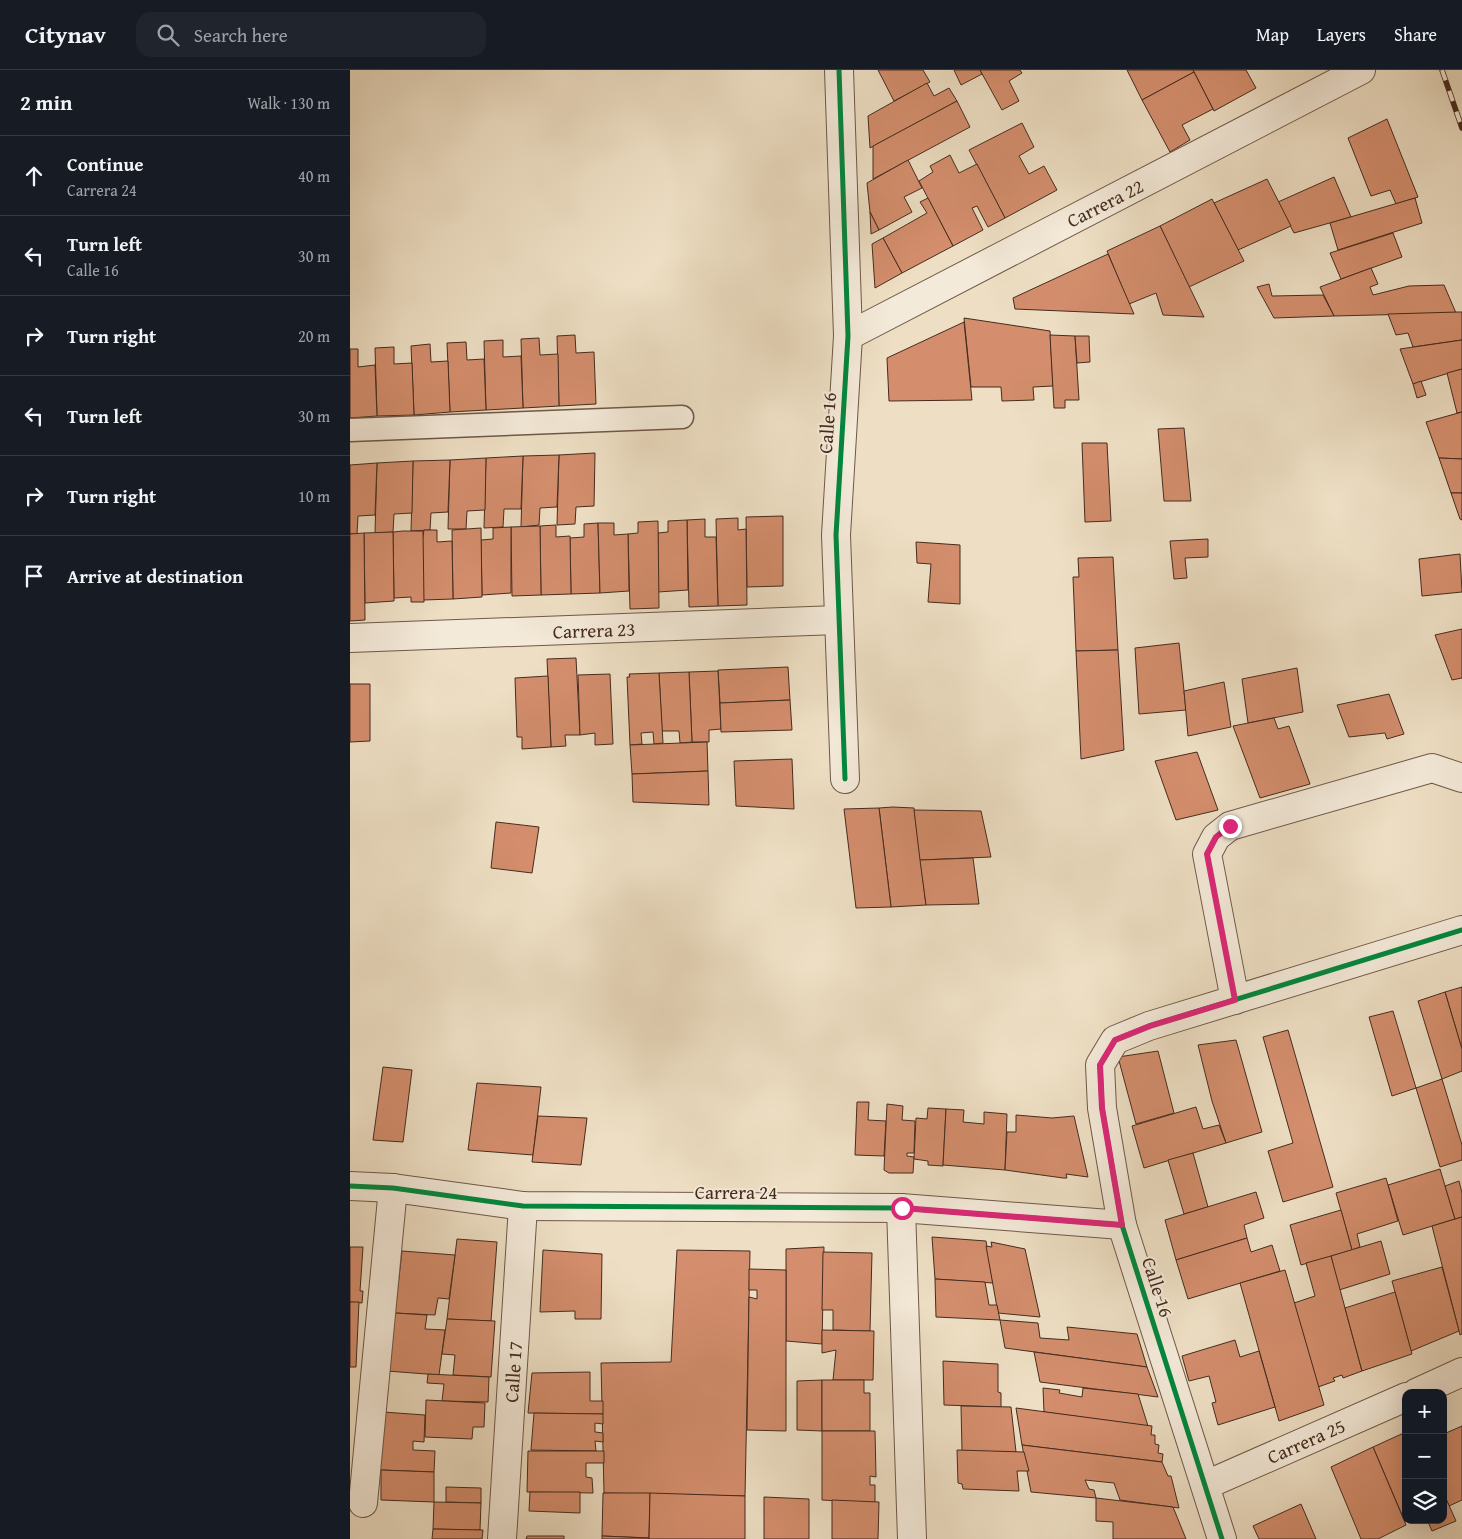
<!DOCTYPE html>
<html lang="en">
<head>
<meta charset="utf-8">
<style>
	body { margin:0; font-family:"Gentium Book Plus",serif; background:#20242c; color:#f1f3f6 }
	.controls { position:absolute; right:15px; bottom:15px; display:grid; overflow:hidden; border-radius:10px; box-shadow:0 5px 20px #0002 }
	.controls button { width:45px; height:45px; display:grid; place-items:center; padding:0; border:0; border-bottom:1px solid #363941; background:#171b24; color:#f1f3f6; font:25px sans-serif }
	.stop { position:absolute; width:15px; height:15px; margin:-11px; border:4px solid #db2777; border-radius:50%; background:#fff }
	.stop.end { background:#db2777; border-color:#fff; box-shadow:0 1px 5px #0008 }
	.list { margin:0; padding:0; list-style:none }
	h2 { display:flex; justify-content:space-between; align-items:center; height:65px; margin:0; padding:0 20px; font-size:21px }
	h2 small { font-size:16px; font-weight:400; color:#9ea1a6 }
	.list li { display:grid; grid-template-columns:32px 1fr auto; gap:15px; align-items:center; box-sizing:border-box; height:80px; padding:0 20px; border-top:1px solid #363941 }
	.list b { display:block; font-size:19px; white-space:nowrap }
	.list p { margin:0; font-size:16px; white-space:nowrap; color:#9ea1a6 }
	.list em { font-size:16px; font-style:normal; color:#9ea1a6 }
	.icon { flex:none; width:28px; height:28px; fill:none; stroke:currentColor; stroke-width:2; stroke-linecap:round; stroke-linejoin:round }
	.map { position:relative; flex:none; width:1112px; height:1469px; overflow:hidden }
	header { display:flex; align-items:center; gap:30px; box-sizing:border-box; height:70px; padding:0 25px; background:#171b24; border-bottom:1px solid #363941 }
	header strong { font-size:24px }
	nav { display:flex; gap:28px; margin-inline-start:auto; font-size:18px }
	.search { width:350px; height:45px; background:#20242c; display:flex; align-items:center; gap:12px; box-sizing:border-box; padding:0 18px; border-radius:15px; color:#9ea1a6; font-size:19px }
	main { display:flex }
	aside { flex:1; background:#171b24 }
	.map>svg:first-child { display:block }
</style>
</head>
<body>
<header>
<strong>Citynav</strong>
<div class="search"><svg class="icon" aria-label="search" viewBox="0 0 24 24"><circle cx="10" cy="10" r="6"/><path d="M15 15l6 6"/></svg>Search here</div>
<nav><a>Map</a><a>Layers</a><a>Share</a></nav>
</header>
<main>
<aside>
<h2>2 min<small>Walk · 130 m</small></h2>
<ul class="list">
<li><svg class="icon" aria-label="ahead" viewBox="0 0 24 24"><path d="M12 20V5M6 11l6-6 6 6"/></svg><div><b>Continue</b><p>Carrera 24</p></div><em>40 m</em></li>
<li><svg class="icon" aria-label="left" viewBox="0 0 24 24"><path d="M17 20v-9H6M10 6l-5 5 5 5"/></svg><div><b>Turn left</b><p>Calle 16</p></div><em>30 m</em></li>
<li><svg class="icon" aria-label="right" viewBox="0 0 24 24"><path d="M7 20v-9h11M14 6l5 5-5 5"/></svg><div><b>Turn right</b></div><em>20 m</em></li>
<li><svg class="icon" aria-label="left" viewBox="0 0 24 24"><path d="M17 20v-9H6M10 6l-5 5 5 5"/></svg><div><b>Turn left</b></div><em>30 m</em></li>
<li><svg class="icon" aria-label="right" viewBox="0 0 24 24"><path d="M7 20v-9h11M14 6l5 5-5 5"/></svg><div><b>Turn right</b></div><em>10 m</em></li>
<li><svg class="icon" aria-label="arrive" viewBox="0 0 24 24"><path d="M6 21V4h12l-3 4 3 4H6"/></svg><div><b>Arrive at destination</b></div></li>
</ul>
</aside>
<div class="map">
<svg width="1112" height="1469" viewBox="0 0 1112 1469">
	<rect width="100%" height="100%" fill="#eedfc4"/>
	<filter id="stains"><feTurbulence type="fractalNoise" baseFrequency=".004" numOctaves="4"/><feColorMatrix values="0 0 0 0 .2 0 0 0 0 .09 0 0 0 0 .02 0 0 0 .5 -.17"/></filter>
	<radialGradient id="worn" r=".72"><stop offset=".6" stop-color="#630" stop-opacity="0"/><stop offset="1" stop-color="#630" stop-opacity=".3"/></radialGradient>
	<g fill="#d48e6d" stroke="#452b1e">
		<path d="M528,0h45l7,12 -36,19z"/>
		<path d="M604,0h26l2,4 -21,11z"/>
		<path d="M630,0h40l2,3 -13,8 10,20 -17,9z"/>
		<path d="M777,0h66l1,2 -52,28z"/>
		<path d="M843,0h53l10,18 -42,23z"/>
		<path d="M844,2l19,37 -31,16 8,15 -20,12 -28,-52z"/>
		<path d="M577,13l7,13 15,-8 8,13 -87,47 -2,-32z"/>
		<path d="M607,31l13,26 -97,52v-33z"/>
		<path d="M1037,49l31,78 -22,7 -6,-14 -19,6 -23,-58z"/>
		<path d="M672,53l12,24 -15,9 10,18 15,-8 13,24 -52,28 -36,-68z"/>
		<path d="M600,85l9,18 18,-9 28,54 -17,9 -11,-21 -5,2 11,22 -30,16 -34,-65 14,-9 -3,-6z"/>
		<path d="M558,90l14,28 -18,9 8,15 -33,18 -9,-18 -3,-29z"/>
		<path d="M984,107l17,40 -57,16 -16,-31z"/>
		<path d="M917,109l24,47 -53,24 -24,-47z"/>
		<path d="M578,128l25,48 -51,27 -19,-35 44,-25 -7,-11z"/>
		<path d="M1065,128l7,25 -84,27 -8,-27z"/>
		<path d="M862,129l32,62 -55,26 -29,-61z"/>
		<path d="M520,142l9,18 -8,4z"/>
		<path d="M810,156l2,4 42,87 -41,-2 -7,-22 -27,11 -22,-53z"/>
		<path d="M1043,163l9,24 -61,22 -11,-26z"/>
		<path d="M533,168l19,35 -27,15 -3,-44z"/>
		<path d="M758,184l26,60 -119,-5 -2,-11z"/>
		<path d="M1021,198l7,16 -8,3 3,8 36,-9 35,-1 12,28 -122,3 -14,-29z"/>
		<path d="M919,214l3,12 51,-1 11,21 -60,2 -17,-31z"/>
		<path d="M1108,242h4v28l-49,7 -5,-14 -12,2 -8,-21z"/>
		<path d="M614,248l86,13 3,55 -20,1 1,13 -32,1 -1,-14h-30z"/>
		<path d="M614,252l8,78 -83,1 -2,-43z"/>
		<path d="M225,265l1,18 18,-1 2,52 -37,2 -2,-70z"/>
		<path d="M700,265l25,1 4,64h-14v8h-11z"/>
		<path d="M725,266h14l1,26 -13,1z"/>
		<path d="M189,268l1,17 18,-1 1,52 -36,2 -2,-69z"/>
		<path d="M153,270v17l18,-1 2,52 -37,2 -2,-69z"/>
		<path d="M1112,270v29l-49,15 -13,-35z"/>
		<path d="M116,272l1,18 17,-1 2,51 -36,2 -3,-69z"/>
		<path d="M80,274l1,18 17,-1 2,51 -36,3 -3,-69z"/>
		<path d="M44,277v17l18,-1 2,52 -37,1 -2,-68z"/>
		<path d="M0,279h8v18l17,-2 2,51 -27,2z"/>
		<path d="M1112,299v43l-5,1 -10,-40z"/>
		<path d="M1071,311l5,14 -9,3 -4,-14z"/>
		<path d="M1112,342v47l-23,-1 -13,-36z"/>
		<path d="M834,358l7,73h-27l-6,-72z"/>
		<path d="M732,373h25l4,78 -26,1z"/>
		<path d="M245,383l-1,53 -18,1 -1,17 -18,1 2,-70z"/>
		<path d="M209,385l-2,52 -17,1 -1,17 -18,2 2,-71z"/>
		<path d="M173,386l-2,53h-17l-1,18 -19,1 2,-70z"/>
		<path d="M136,388l-1,52 -18,1 -1,18h-18l2,-69z"/>
		<path d="M1089,388l23,1v34h-11z"/>
		<path d="M100,390l-2,52 -17,1 -1,17 -19,1 2,-70z"/>
		<path d="M63,391l-1,52 -18,1 -1,18 -18,1 2,-70z"/>
		<path d="M27,393l-2,52 -17,1 -1,18h-7v-69z"/>
		<path d="M1101,423h11v27l-2,-1z"/>
		<path d="M433,446v70l-36,1 -1,-70z"/>
		<path d="M388,448v12l8,-1 1,76 -29,1 -2,-87z"/>
		<path d="M355,449v18h11l2,69 -29,1 -2,-87z"/>
		<path d="M337,450l1,70 -30,2v-59l10,-1v-11z"/>
		<path d="M308,451l1,87 -29,1 -2,-75 10,-1v-11z"/>
		<path d="M248,453l2,70 -29,1 -1,-56 14,-1v-13z"/>
		<path d="M248,453h16v12l14,-1 1,57 -29,2z"/>
		<path d="M206,455v12l14,-1 1,58 -30,1 -1,-69z"/>
		<path d="M190,456l1,69 -29,1 -1,-69z"/>
		<path d="M161,457v66l-29,2 -1,-55 12,-1v-11z"/>
		<path d="M131,458l1,69 -29,2 -1,-69z"/>
		<path d="M74,460h13v12l15,-1 1,58 -30,1 -1,-58z"/>
		<path d="M53,461h20l1,71h-13v-5l-17,1 -1,-66z"/>
		<path d="M43,462l1,69 -29,2 -1,-70z"/>
		<path d="M14,463l1,87 -15,1v-87z"/>
		<path d="M858,469v18l-23,1 2,20 -13,1 -4,-38z"/>
		<path d="M566,472l44,3v59l-32,-2 3,-38 -14,-1z"/>
		<path d="M1110,484l2,38 -40,4 -3,-37z"/>
		<path d="M763,487l5,93 -42,1 -3,-74h6l-1,-19z"/>
		<path d="M1112,559v49l-10,2 -17,-45z"/>
		<path d="M829,573l7,67 -47,4 -4,-66z"/>
		<path d="M768,580l6,100 -43,9 -5,-108z"/>
		<path d="M226,588l4,77h-15l1,11 -15,1 -4,-88z"/>
		<path d="M438,597l2,33 -70,3 -2,-33z"/>
		<path d="M947,598l6,44 -55,11 -6,-44z"/>
		<path d="M368,601l3,58 -12,1v12h-17l-3,-70z"/>
		<path d="M339,602l3,70 -12,1 -1,-12h-17l-3,-58z"/>
		<path d="M309,603l4,70 -9,1 -1,-12 -12,1 1,11 -12,1 -3,-68h3l-1,-3z"/>
		<path d="M260,604l3,70 -18,1v-12l-15,2 -2,-60z"/>
		<path d="M198,606l3,71 -29,2v-12h-5l-2,-59z"/>
		<path d="M874,612l7,45 -43,9 -4,-45z"/>
		<path d="M0,614h20v57l-20,1z"/>
		<path d="M1039,624l15,40 -17,5 -2,-6 -36,4 -12,-32z"/>
		<path d="M440,630l2,30 -71,2 -1,-29z"/>
		<path d="M924,648l4,11 11,-3 21,58 -50,14 -27,-72z"/>
		<path d="M357,672l1,29 -76,3 -2,-29z"/>
		<path d="M847,682l21,58 -42,10 -21,-59z"/>
		<path d="M442,689l2,50 -58,-3 -2,-45z"/>
		<path d="M358,701l1,34 -76,-3 -1,-28z"/>
		<path d="M543,737l21,1 12,97 -35,2 -12,-99z"/>
		<path d="M529,738l12,99 -35,1 -12,-99z"/>
		<path d="M564,740l67,1 10,46 -71,3z"/>
		<path d="M146,752l43,5 -7,46 -41,-5z"/>
		<path d="M623,788l6,46 -53,1 -6,-45z"/>
		<path d="M1112,917v62l-17,-57z"/>
		<path d="M1095,922l17,57v22l-20,8 -24,-78z"/>
		<path d="M1043,941l23,77 -24,8 -23,-79z"/>
		<path d="M938,960l45,157 -50,15 -15,-51 25,-8 -30,-106z"/>
		<path d="M886,970l26,92 -36,11 -14,-42 -14,-56z"/>
		<path d="M808,981l16,62 -38,11 -18,-67z"/>
		<path d="M33,997l29,3 -9,72 -30,-2z"/>
		<path d="M1092,1009l20,66v15l-22,7 -24,-79z"/>
		<path d="M127,1013l64,4 -8,68 -65,-5z"/>
		<path d="M507,1032h12l-1,18 18,1 -2,35 -29,-1z"/>
		<path d="M537,1034l16,2 -1,14 13,1 -1,32h-7v3l7,1 -1,16h-24l-5,-3z"/>
		<path d="M846,1037l7,22 16,-4 7,18 -82,25 -12,-42z"/>
		<path d="M578,1038l18,1 -3,57 -15,-1v-4l-14,-2 2,-41 11,1z"/>
		<path d="M596,1039l18,1 -1,12 21,2v-12l23,2 -2,56 -62,-5z"/>
		<path d="M666,1045l36,3 22,-2 14,61 -22,-3 1,4h-4l-58,-8 2,-38h9z"/>
		<path d="M188,1046l49,2 -6,47 -49,-3z"/>
		<path d="M843,1083l15,54 -24,7 -16,-54z"/>
		<path d="M1090,1099l15,50 -52,16 -15,-50z"/>
		<path d="M1036,1108l12,43 -41,13 3,13 -8,3 -16,-57z"/>
		<path d="M1109,1111l3,12v24l-7,2 -10,-33z"/>
		<path d="M906,1122l8,26 -20,7 3,13 -71,22 -11,-40z"/>
		<path d="M991,1140l11,40 -51,15 -11,-40z"/>
		<path d="M1112,1147v117l-2,1 -28,-109z"/>
		<path d="M582,1167l54,4 7,42 -58,-4z"/>
		<path d="M897,1168l4,14 21,-7 8,26 -92,28 -12,-39z"/>
		<path d="M107,1169l40,3 -6,79 -44,-2z"/>
		<path d="M1031,1171l9,33 -51,16 -8,-34z"/>
		<path d="M641,1172l34,7 15,68 -42,-4 -12,-67 6,1z"/>
		<path d="M0,1177h13l-3,44h3l-1,12 -12,-1z"/>
		<path d="M474,1177l-2,97 -36,-3v-92z"/>
		<path d="M193,1180l59,4 -1,65h-26v-8l-35,1z"/>
		<path d="M327,1180l73,1 -5,245 -141,-3 -3,-130 70,-1z"/>
		<path d="M52,1181l53,4 -6,44 -11,-1 -3,17 -40,-2z"/>
		<path d="M473,1182l49,1 -2,78 -37,-1v-20h-11z"/>
		<path d="M981,1186l31,115 -19,7 -1,-3 -9,3 2,3 -17,6 -24,-84 21,-7 -9,-33z"/>
		<path d="M1092,1197l17,64 -48,20 -19,-70z"/>
		<path d="M399,1199l37,1v161l-39,-1 2,-133 8,2v-9h-8z"/>
		<path d="M935,1200l39,135 -45,16 -39,-138z"/>
		<path d="M585,1209l50,3 4,23h8l3,15 -64,-3z"/>
		<path d="M1045,1222l17,62 -50,17 -17,-63z"/>
		<path d="M0,1232h9l-3,65h-6z"/>
		<path d="M45,1243l32,2 -2,14 20,1 -6,45 -52,-4z"/>
		<path d="M97,1249l48,2 -4,56 -38,-2 2,-20 -13,-1z"/>
		<path d="M650,1250l38,3 2,15 29,2 -2,-13 70,7 10,33 -142,-19z"/>
		<path d="M472,1260l52,1 -1,49h-40l3,-30 -14,3z"/>
		<path d="M885,1270l5,17 19,-6 16,56 -57,18 -6,-22 4,-1 -7,-26 -20,5 -7,-25z"/>
		<path d="M684,1282l113,15 11,30 -118,-15z"/>
		<path d="M593,1291l55,3v28l3,1v14l-57,-2z"/>
		<path d="M240,1302v29h13v13l-75,-1 4,-40z"/>
		<path d="M78,1304l61,3 -1,25 -46,-1 2,-17 -17,-1z"/>
		<path d="M472,1310v51l-25,-1v-49z"/>
		<path d="M472,1310h42v13h6v38h-48z"/>
		<path d="M693,1318l17,2 -1,3 23,4 1,-9 55,6 10,32 -104,-14z"/>
		<path d="M76,1330l59,3 -1,24h-11l-1,12 -47,-2z"/>
		<path d="M611,1336l50,1 5,45 -54,-1z"/>
		<path d="M666,1338l136,18 -1,9h4v9l4,1 -1,8 5,1 -1,8 -140,-17z"/>
		<path d="M33,1342l42,3 -1,27 -11,-1v9l22,1 -1,21 -54,-2z"/>
		<path d="M184,1343l69,1v10l-8,-1v9l8,1v9l-8,-1 1,10 -65,-1z"/>
		<path d="M1093,1356l3,7 16,-7v74l-13,6 -6,-14z"/>
		<path d="M472,1361h53l1,46 -6,-1v9h5v18l-53,-3z"/>
		<path d="M1056,1362v88h4l-5,2 -32,-75z"/>
		<path d="M672,1375l140,17 6,14h3l8,32 -59,-8 -6,-17 -29,-3 4,9 5,1 2,8 -65,-6z"/>
		<path d="M1023,1377l33,78 -28,14h-17l-30,-72z"/>
		<path d="M607,1380l67,2 5,19h-12l2,20 -56,-2 -1,-5 -4,-1z"/>
		<path d="M178,1381h76v12h-18v14l6,1 1,15 -66,-1z"/>
		<path d="M31,1400l53,2v30l-53,-2z"/>
		<path d="M96,1417l35,1v15l-35,-1z"/>
		<path d="M180,1422h50v21l-51,-2z"/>
		<path d="M1093,1422l13,29 -24,10 -5,-11h16z"/>
		<path d="M253,1423h47l-1,45 -47,-2z"/>
		<path d="M300,1423l95,3v43h-96z"/>
		<path d="M414,1427l45,2v40h-45z"/>
		<path d="M746,1428l77,9 13,32h-73v-17l-17,-1z"/>
		<path d="M482,1430l47,2 -1,37h-46z"/>
		<path d="M84,1432l47,1 -1,27 -47,-1z"/>
		<path d="M951,1434l15,35h-57l-6,-13z"/>
		<path d="M83,1459l50,1 -1,9h-50z"/>
		<path d="M177,1466h37v3h-38z"/>
		<path d="M252,1466l47,2v1h-47z"/>
	</g>
	<g fill="none" stroke-linecap="round" stroke-linejoin="round">
		<defs>
			<path id="service" d="M0,360l332,-13"/>
			<g id="minor">
				<path d="M489,0l9,266 -12,199 9,244"/>
				<path d="M498,266l513,-266"/>
				<path d="M0,568l488,-18"/>
				<path d="M885,930l-28,-146 9,-17 14,-11 202,-58 30,10"/>
				<path d="M0,1116l43,2 130,18 378,2 221,17"/>
				<path d="M551,1138l11,331"/>
				<path d="M1066,1323l46,-21"/>
				<path d="M856,1415l200,-88"/>
				<path d="M13,1433l30,-315"/>
				<path d="M152,1469l21,-333"/>
				<path d="M872,1469l-100,-314 -20,-117 -2,-43 15,-25 34,-14 313,-96"/>
			</g>
		</defs>
		<use href="#service" stroke="#6f5848" stroke-width="25"/>
		<use href="#minor" stroke="#6f5848" stroke-width="30"/>
		<use href="#service" stroke="#f4ead9" stroke-width="22"/>
		<use href="#minor" stroke="#f4ead9" stroke-width="28"/>
		<defs>
			<path id="rail" d="M1092,0l20,58"/>
		</defs>
		<use href="#rail" stroke="#452b1e" stroke-width="5.5"/>
		<use href="#rail" stroke="#f4ead9" stroke-width="4" stroke-dasharray="11" stroke-linecap="butt"/>
		<defs>
			<g id="cycleway">
				<path d="M489,0l9,266 -12,199 9,244"/>
				<path d="M0,1116l43,2 130,18 378,2 221,17"/>
				<path d="M872,1469l-100,-314 -20,-117 -2,-43 15,-25 34,-14 313,-96"/>
			</g>
		</defs>
		<use href="#cycleway" stroke="#f4ead9" stroke-width="8"/>
		<use href="#cycleway" stroke="#00873e" stroke-width="5"/>
	</g>
	<g fill="none" stroke-linecap="round" stroke-linejoin="round">
		<path stroke="#db2777" stroke-width="6" d="M552,1138l220,17 -20,-117 -2,-43 15,-25 35,-14 85,-26 -28,-146 9,-17 14,-11"/>
	</g>
	<g text-anchor="middle" dominant-baseline="central" stroke-width="4" stroke-linejoin="round" paint-order="stroke">
		<g font-size="19" fill="#452b1e" stroke="#f4ead9">
			<text transform="translate(755 133) rotate(-27)">Carrera 22</text>
			<text transform="translate(477 353) rotate(-86)">Calle 16</text>
			<text transform="translate(244 560) rotate(-2)">Carrera 23</text>
			<text x="386" y="1122">Carrera 24</text>
			<text transform="translate(808 1217) rotate(72)">Calle 16</text>
			<text transform="translate(163 1302) rotate(-86)">Calle 17</text>
			<text transform="translate(956 1371) rotate(-24)">Carrera 25</text>
		</g>
	</g>
	<rect width="100%" height="100%" filter="url(#stains)"/>
	<rect width="100%" height="100%" fill="url(#worn)"/>
</svg>
<div class="controls">
<button>+</button>
<button>−</button>
<button><svg class="icon" aria-label="layers" viewBox="0 0 24 24"><path d="M12 4l9 5-9 5-9-5zM3 14l9 5 9-5"/></svg></button>
</div>
<div class="stop" style="left:552px;top:1138px"></div>
<div class="stop end" style="left:880px;top:756px"></div>
</div>
</main>
</body>
</html>
